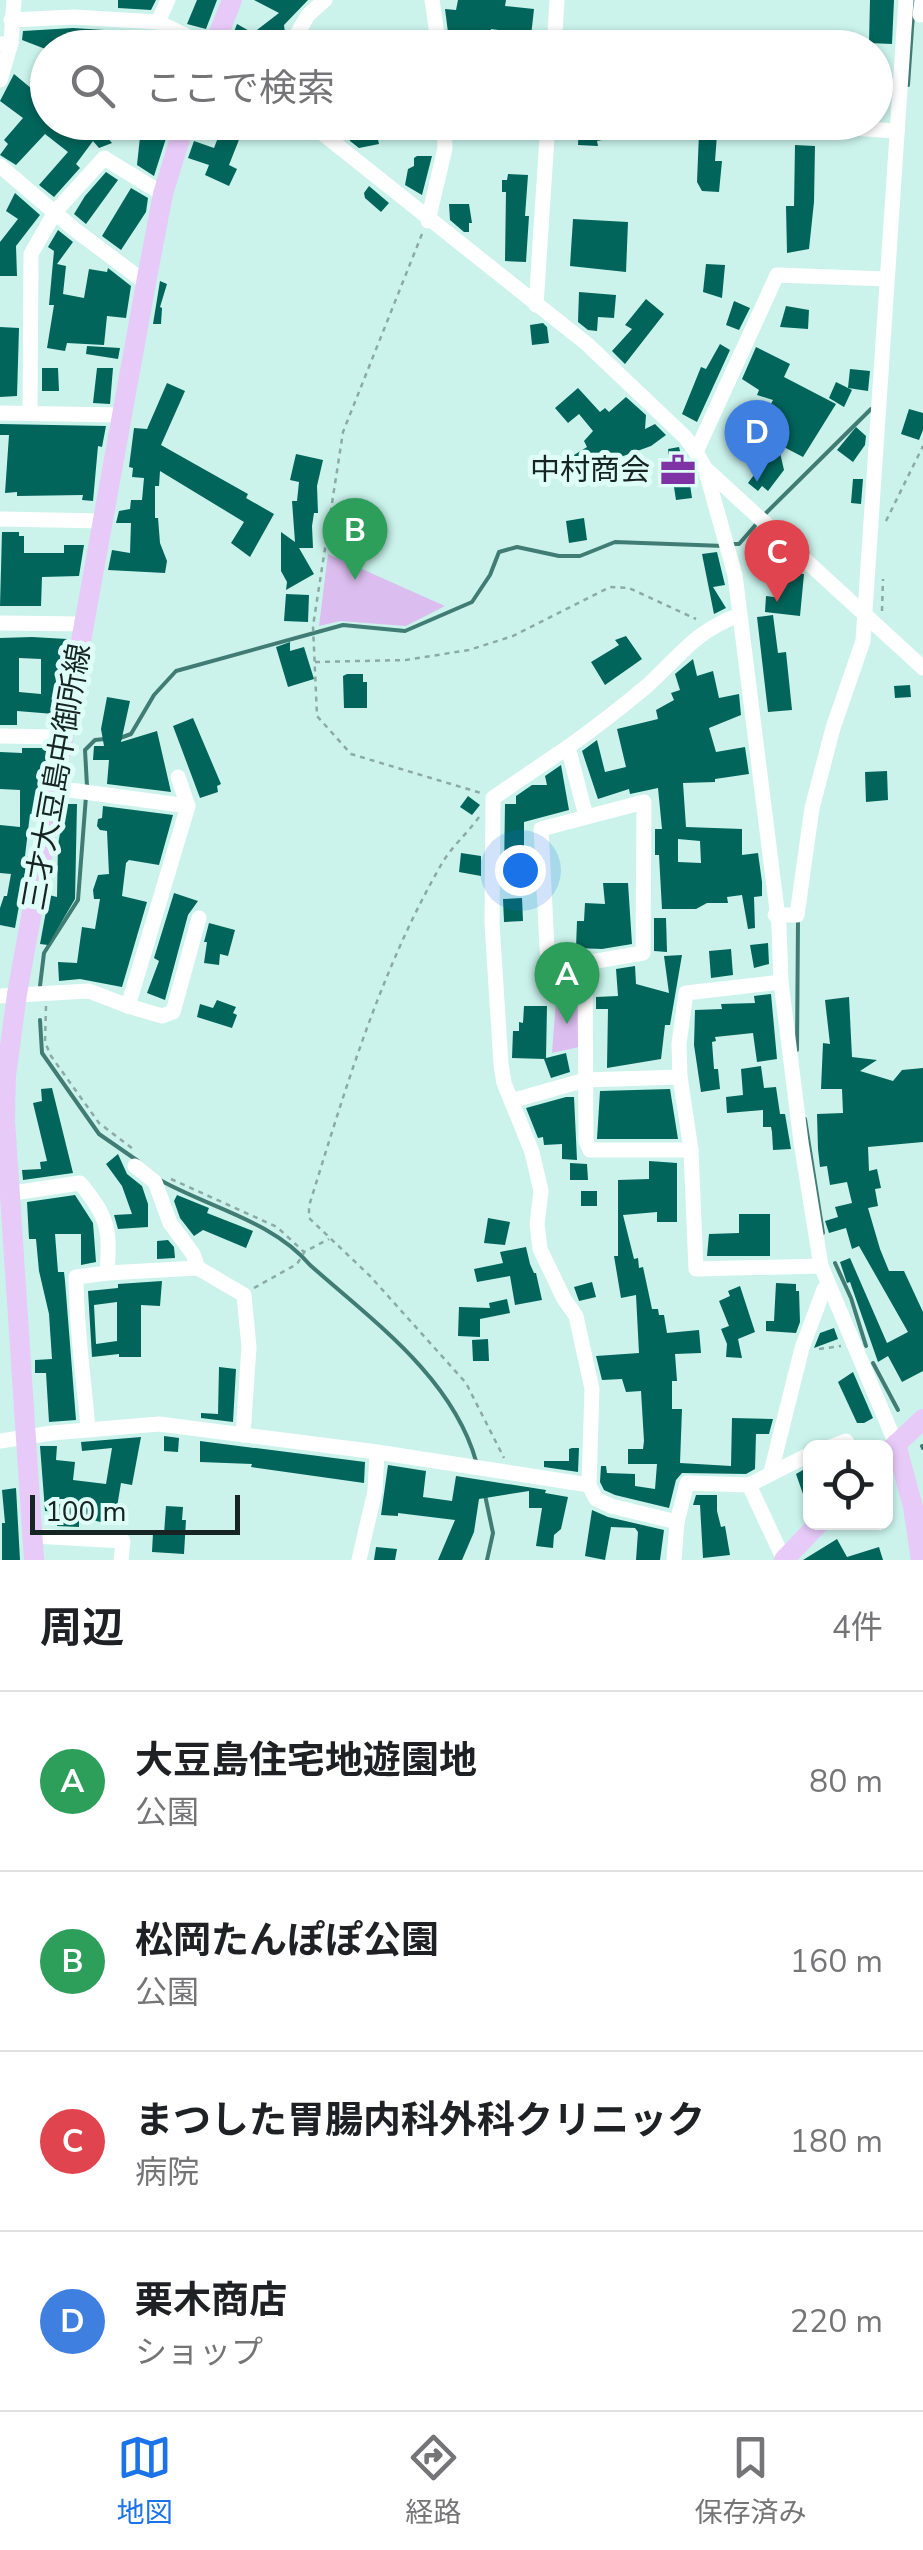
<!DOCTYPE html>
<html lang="ja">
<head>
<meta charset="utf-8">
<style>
	body { margin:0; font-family:"Nunito Sans","Noto Sans JP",sans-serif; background:#f2f2f2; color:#202124 }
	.controls { position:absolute; right:30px; bottom:30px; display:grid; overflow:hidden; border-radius:15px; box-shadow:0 2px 8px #0004 }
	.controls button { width:90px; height:90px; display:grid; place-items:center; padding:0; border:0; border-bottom:2px solid #e0e0e0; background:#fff; color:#202124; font:50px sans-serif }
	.scale { position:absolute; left:30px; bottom:25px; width:210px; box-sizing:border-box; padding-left:10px; border:5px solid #162523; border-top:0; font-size:28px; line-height:35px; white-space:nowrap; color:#162523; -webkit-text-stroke:8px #dffef8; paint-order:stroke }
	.you { position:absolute; left:520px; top:870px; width:35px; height:35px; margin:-25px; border:8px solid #fff; border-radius:50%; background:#1a73e8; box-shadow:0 0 0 15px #1a73e833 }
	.badge { display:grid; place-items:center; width:65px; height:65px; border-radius:50%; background:#1a73e8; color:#fff; font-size:32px; font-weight:700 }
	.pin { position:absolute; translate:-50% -82px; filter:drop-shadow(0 2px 5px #0008) }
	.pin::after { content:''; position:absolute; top:52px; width:35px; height:30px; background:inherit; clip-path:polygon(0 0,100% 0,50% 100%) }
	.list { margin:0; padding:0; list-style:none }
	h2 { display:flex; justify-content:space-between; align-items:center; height:130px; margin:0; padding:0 40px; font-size:42px }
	h2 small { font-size:32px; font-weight:400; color:#757577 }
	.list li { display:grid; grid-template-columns:65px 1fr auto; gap:30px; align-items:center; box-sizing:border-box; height:180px; padding:0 40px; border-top:2px solid #e0e0e0 }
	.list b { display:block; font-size:38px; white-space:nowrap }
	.list p { margin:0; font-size:32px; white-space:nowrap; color:#757577 }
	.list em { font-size:32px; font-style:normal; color:#757577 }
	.icon { flex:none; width:55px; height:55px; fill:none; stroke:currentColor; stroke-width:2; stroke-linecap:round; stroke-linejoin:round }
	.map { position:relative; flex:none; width:923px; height:1560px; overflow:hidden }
	.search { position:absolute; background:#fff; box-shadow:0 2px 8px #0004; left:30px; right:30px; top:30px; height:110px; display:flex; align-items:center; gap:25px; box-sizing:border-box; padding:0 35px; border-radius:55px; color:#757577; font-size:38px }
	.sheet { height:850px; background:#fff }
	nav { display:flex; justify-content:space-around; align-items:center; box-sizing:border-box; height:140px; border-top:2px solid #e0e0e0; background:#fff; font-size:28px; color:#757577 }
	nav a { display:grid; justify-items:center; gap:5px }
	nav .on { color:#1a73e8 }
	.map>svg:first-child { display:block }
</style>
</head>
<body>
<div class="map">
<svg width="923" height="1560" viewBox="0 0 923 1560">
	<rect width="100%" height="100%" fill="#cbf3ec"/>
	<g fill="#dcbdef">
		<path d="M328,554l117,52 -39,20 -66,-5 -21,5z"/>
		<path d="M556,1000h23v47l-27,6z"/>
	</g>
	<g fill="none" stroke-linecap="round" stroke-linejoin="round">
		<g stroke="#407c73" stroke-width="4">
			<path d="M908,85l6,-85"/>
			<path d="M765,514l106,-105"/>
			<path d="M733,544h6l20,-23"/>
			<path d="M120,738l11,-4 23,-39 22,-24 167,-46 62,6 67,-29 18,-27 9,-23 18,-5 42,9h21l35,-14 109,4"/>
			<path d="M87,786l-2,-36 10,-10 10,-1"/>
			<path d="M40,986l4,-33 34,-53 8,-104"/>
			<path d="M40,1020l2,33 57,81 39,27"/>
			<path d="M797,1050l1,-130"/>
			<path d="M805,1119l18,114"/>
			<path d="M160,1180c50,28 113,41 150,85 63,56 142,112 166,196"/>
			<path d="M835,1263l16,35 15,48"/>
			<path d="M873,1363l25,47"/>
			<path d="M922,1446l1,2"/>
			<path d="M485,1495l8,38 -6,27"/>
		</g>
	</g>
	<g fill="#01655b" fill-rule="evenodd">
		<path d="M118,0h38l-5,10 -33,-2z"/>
		<path d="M197,0h20l-11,29 -19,-5z"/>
		<path d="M254,0h54l-24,25 1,8 -10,4 4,6 -8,5h-43l9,-24 16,9 26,-20z"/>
		<path d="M458,0h48l-1,6 29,3 -3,27h6v12h-24l1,-16 -23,-3 -2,19h-39l-5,-39 11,1z"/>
		<path d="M870,0h24l-2,44 -23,-1z"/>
		<path d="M73,28l31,2 -9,18h-47v2l-26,-10 1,-9z"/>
		<path d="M144,32l11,1 21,11 -1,4h-33z"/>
		<path d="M426,33l2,15h-20l-1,-14z"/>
		<path d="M14,74l24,20 10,-13v41h46l18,21 -13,5 -6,-7 -17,23 4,4 -26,29 -15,-12 29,-33 -23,-18 -29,31 -16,-10 8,-11 -4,-4 19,-22 -23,-17z"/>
		<path d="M125,122h44l-5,9 4,1 -14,44 -17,-11 3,-28 -10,-6 2,-2z"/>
		<path d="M224,122h22l-17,43 8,4 -8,17 -24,-11 4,-10 -21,-7 6,-17 20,7z"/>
		<path d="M253,122h37l7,6 -9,11 -8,-7 -6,8z"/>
		<path d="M346,122h28l5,22 -20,4 -9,-7z"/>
		<path d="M579,122h22l1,18 -5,1 1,5 -20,-1z"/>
		<path d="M699,133l18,2 -2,26h7l-3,31 -17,-1 -5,-9z"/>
		<path d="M795,145l20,1 -1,56 -5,47 -22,4 -1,-47h8z"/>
		<path d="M417,156h15l-10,39 -17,-10 3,-16 6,-3v-8z"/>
		<path d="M106,172l12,8 -32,44 -12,-10 11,-18z"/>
		<path d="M508,174l20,1 -3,41h4l-3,46 -21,-1 1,-69h-4v-12h5z"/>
		<path d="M369,186l20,17 -8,9 -16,-14 -1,-5z"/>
		<path d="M131,188l17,10 -2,14 -25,38 -19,-14z"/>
		<path d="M15,193l25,22 -24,31 1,30h-17v-34l18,-23 -12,-8z"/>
		<path d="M449,204h20l3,19h-3v9h-5l-14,-12z"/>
		<path d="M573,219l55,3 -2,50 -56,-6z"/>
		<path d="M58,230l15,12 -16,22 9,2 -3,28 21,4 5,-29 18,3 1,-4 23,18 -5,32 -19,-2 -3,29 -37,-2 -2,8 -18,-3 7,-43h-5l5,-54 -6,-4z"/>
		<path d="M706,264l19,1 -3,33 -19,-6z"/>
		<path d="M160,281l7,3 -7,23 2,1 -1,16h-8z"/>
		<path d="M579,292l37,3 -2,23 -16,-1 -1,14 -9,-1 -10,-8z"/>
		<path d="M646,299l18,15 -39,50 -13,-13 20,-22 -7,-4z"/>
		<path d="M734,301l16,7 -11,22 -13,-5z"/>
		<path d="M786,306l23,4 -1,19 -28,-2z"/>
		<path d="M543,323l4,4 2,16 -17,2 -2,-20z"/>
		<path d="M0,327l19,1 -2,68 -17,1z"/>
		<path d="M720,344l10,6 -33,72 -15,-8 19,-47 5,2z"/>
		<path d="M87,346l33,2 -2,11 -32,-5z"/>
		<path d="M756,347l34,17 -6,13 52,27 -33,53 -25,-13 6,26 -16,21 -6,-5 -4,5 -10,-8 14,-19 -5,-4 15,-20 -16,-8 17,-32 -16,-5 2,-5 -17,-11z"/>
		<path d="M42,368h16l1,23h-17z"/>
		<path d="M97,368h16l-3,36 -17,-1z"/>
		<path d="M850,369l20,2 -2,20 -20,-3z"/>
		<path d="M836,382l16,8 -8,17 -15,-9z"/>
		<path d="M167,383l18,8 -24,54 87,49 -2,4 28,16 -24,43 -19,-14 13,-21 -84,-51 -1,15h-4v32h3l2,25 7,18 -2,12 -57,-3 4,-20 18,3 1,-30h-15l3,-12 11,-2 1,-9h11l2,-22 -12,-1 1,-9 -4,-1 5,-39 13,1z"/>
		<path d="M578,388l22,24 5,-4 4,4 17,-15 20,18 -1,14 10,-5 11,11 -15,11 -36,13h-6l-1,-3 -29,12 -5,-13 13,-8 -3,-6 9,-10 -14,-17 -11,9 -13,-15z"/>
		<path d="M909,409l14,4v17l-4,10 -18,-6z"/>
		<path d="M0,424l106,2 -4,21 -4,-1 -5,55 -11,-1 1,-5 -66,1v-4l-12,1 4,-58h-9z"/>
		<path d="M856,427l10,9 -1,9 -12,17 -16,-12z"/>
		<path d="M679,447l3,12 4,-1 6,40 -16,2 -8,-51z"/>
		<path d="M296,454l27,6 -6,26 1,27h-4l-2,13 1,22h-14l15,26 -28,16 1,-8 -6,-11v-39l14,10 -3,-41h5l2,-19 -9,-2z"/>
		<path d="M853,479h10l-2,25 -10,-1z"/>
		<path d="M584,518l3,22 -18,3 -3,-22z"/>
		<path d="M2,532h17v4h5v17h40v-8h20l-5,31 -37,1 -1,29h-41z"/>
		<path d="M717,552l8,33 -12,2 13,21 -12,6 -12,-60z"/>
		<path d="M776,570l28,4 -4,42 -35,-4 1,-16 8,1z"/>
		<path d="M286,594l23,1 -1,27 -24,-1z"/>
		<path d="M773,615l5,38 8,-1 6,58 -24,2 -11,-95z"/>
		<path d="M626,636l16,23 -37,26 -14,-23 28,-17 -4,-5z"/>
		<path d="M32,637l35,2 -13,75 -37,-3v14h-17v-87zM19,658l22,1v35l-22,-2z"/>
		<path d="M290,642v9l14,-4 10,32 -26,8 -12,-40z"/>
		<path d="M693,659l4,17 16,-5 6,27 20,-4 2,21 -32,13 7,24 29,-5 4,27 -34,5v3l-32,1 3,44 56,2v26l16,-2 4,29v14l-8,1 1,31 -7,1 -6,-34 -15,2 1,6h-21l-11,6h-34l-3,-54h-4v-26h7l-4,-41 -28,6 -1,-5 -31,10 -16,-48 15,-11 8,32 21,-5 -9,-38 41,-10 -2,-9 18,-10 -3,-7 9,-3 -5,-16zM678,839l22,2 1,22 -23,-1z"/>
		<path d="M347,674h16v8h4v26h-23l-1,-32z"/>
		<path d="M910,685l1,12 -16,1 -1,-12z"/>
		<path d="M107,697l23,4 -9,41 36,-11 14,61 -64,-8 2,-24h-16l1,-14h10l-3,-17z"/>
		<path d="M193,718l28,66 -4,2 1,6 -18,6 -27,-72z"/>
		<path d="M22,748h26l-12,66h-6l-5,42h3l-13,72 -15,-3v-17l4,-12h3l4,-22 -11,-1v-48l20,2v-37l-20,-1v-37l22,1z"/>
		<path d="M561,765l8,45 -45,12v51h-20l1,-69h11v-8l16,-11h15l-2,-9z"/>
		<path d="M887,771l1,29 -22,2 -1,-30z"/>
		<path d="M468,796l12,9 -8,10 -12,-8z"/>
		<path d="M65,804h12l-2,95 -27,46 -8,-1 9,-49 8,2 1,-52z"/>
		<path d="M103,806l70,9 -14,50 -30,-5 -3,3 -4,33 25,6 -25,85 -42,-8 -21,2 -1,-19 19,1 5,-36 13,2 5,-30h-6l-1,-9 5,-15 11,-1 -2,-43 -7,-1 -3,-4 1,-7 4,-1z"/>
		<path d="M461,853l20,3v20l-22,-4z"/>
		<path d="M603,883h25l4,61 -30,5 -26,-1 1,-27h7l1,-18 20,1z"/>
		<path d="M174,893l24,8 -10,14 -23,85 -18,-7 12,-32 -5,-3z"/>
		<path d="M522,898l1,23 -19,1 -1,-23z"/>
		<path d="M654,918h12l1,34 -13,-1z"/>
		<path d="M209,923l26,7 -7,26 -8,-2 -1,11 -15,-2 3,-21h-3z"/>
		<path d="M768,943l1,21 -15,4 -4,-23z"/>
		<path d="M731,949l2,26 -22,3 -2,-27z"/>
		<path d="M682,955l-12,70h-5l-4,34 -54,9 1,-59h-12v-12l22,-1 -2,-27 19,-3 1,18 33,9 -5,-37z"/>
		<path d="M771,994l6,65 -20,3 -4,-29 -38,4 1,4 -4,1 2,27h4l2,20 -19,3 -7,-47 1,-35 27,-1 -1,-5 34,-1 -1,-7z"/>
		<path d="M849,997l3,60 25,3 -17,11 33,10 9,-11 21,-2v74l-55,5 1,24 8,-2 4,19 -6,1 3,17 -10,2 12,41 9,22h15l19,41v59l-21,11 -14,-26 -10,6 -28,-80 -3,1 -7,-21 10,-4 37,85 21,-11 -49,-86 -7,3 -6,-21 -17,5 -4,-12 13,-4 -3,-10 17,-4 -5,-21 -17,3 -3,-19 -7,1 -2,-18 -1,-35 26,-1 -1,-24h-21l2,-46 7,1 -5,-44z"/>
		<path d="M217,1000l19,7 -3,6 4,2 -5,13 -35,-11 3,-13 13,4z"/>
		<path d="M524,1006h23l-1,52 20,-5 4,19 -19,6 -7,-19 -32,-1 1,-27h6v-9l4,1z"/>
		<path d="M761,1066l3,22 12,-1 4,27h5l6,35 -18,1 -1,-18 -1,-5h-8v-17l-36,3 -1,-16 17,-2 -2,-26z"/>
		<path d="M52,1088l21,85 -50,7 -1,-10 19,-1 -1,-7 7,-1 -14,-58 9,-2 -1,-12z"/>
		<path d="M670,1089l8,50h-81l3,-48z"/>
		<path d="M566,1097h8l3,63 -15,-1v-15l-18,1 -1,-8 -5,1 -12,-30z"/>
		<path d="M118,1154l9,20 15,12 6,18v23l-30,2 -4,-14 18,-1 -10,-28 -16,-22z"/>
		<path d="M649,1161l28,2v59h-20v-10l-34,3 11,44 4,-1 1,10 4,-1 9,42h6l1,6h5l3,18 32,-3 2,23 -26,1 2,27h-5v28h10l-2,54 51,3 1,-48 41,1 -4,15h-13l-1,35 -9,5 -64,-1 -6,7 -7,28 -54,-13 -11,-5 -4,-8 1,-16h5l1,7 28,1v12l20,3 2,-25h-29v-15h15l1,-8 -3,-50 -15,1 -4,-13 -20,1 -6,-24 43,-3 -3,-58 -15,3 -7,-42h4v-76l31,-1z"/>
		<path d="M570,1163l17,1 1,16h-18z"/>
		<rect x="581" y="1191" width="16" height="15"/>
		<path d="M75,1195l18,28 3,39 -15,3v-31h-26l3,38h6l1,9 11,139 -27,2 -3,-49h-11v-13l17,-1 -3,-45 -10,-43 -3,-32h-7l-2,-37z"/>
		<path d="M177,1195l32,13 -2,5 46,18 -7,17 -43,-18 -9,6 -14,-18 -6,-17z"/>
		<path d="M739,1214h31v42h-63l2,-22 30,-1z"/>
		<path d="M488,1218l22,4 -5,23 -21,-2z"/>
		<path d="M168,1240l6,7 1,11 -18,1v-18z"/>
		<path d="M526,1247l4,17 4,9h2l6,27 -27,5 -5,-29 -33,6 -3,-13 29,-6 -3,-11z"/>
		<path d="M162,1281l-2,25 -19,-1v52h-22v-3l-27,3 -4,-66 30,-3v-4zM117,1302v39l-21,3 -2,-39z"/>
		<path d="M592,1282l4,15 -17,4 -5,-14z"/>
		<path d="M776,1283l20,1v7h3l1,31 -4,11 -30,-2v-10h8z"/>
		<path d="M740,1286l15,46 -17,7 4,19 -16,-1 1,-13 -6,-15 8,-3 -10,-25 11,-5 -2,-5z"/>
		<path d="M507,1299l3,14 -30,6v18l-22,-1 1,-29 31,1 -1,-5z"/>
		<path d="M834,1328l4,11 -24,9 6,-15z"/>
		<path d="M488,1339l1,22h-16l-1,-21z"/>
		<path d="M219,1367l17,2 -3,53 -32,-4v-5l17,1z"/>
		<path d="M853,1372l20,46 -9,5h-7l-19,-41z"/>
		<path d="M164,1436l15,2 -1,14 -14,-1z"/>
		<path d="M141,1437l-9,48 -11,-2 -7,42 -35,-8v10l-22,-1 1,-14 -13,-1 -5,-65h17l-1,14 19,2 -2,18 33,4 6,-36 -30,3 -1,-9z"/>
		<path d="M200,1441l165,21 -1,21 -113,-16 1,-3 -52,-2z"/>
		<path d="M572,1448h7l-1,24 -34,-5v-6h25v-12z"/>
		<path d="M388,1465l38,6 -3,26 29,4 4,-25 90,14 -1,3 23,4 -7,32 -7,6 -1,13 -17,-2 6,-38h-13v-17l-50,8 -5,33 -12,28h-24l17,-40 -57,-7v3l-17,-1z"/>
		<path d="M810,1466v45h-1l-13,-37z"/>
		<path d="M16,1488l4,72h-18v-37h3l-3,-33z"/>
		<path d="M696,1495h21v16l4,16 4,-1 5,29 -27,3 -3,-53h-7z"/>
		<path d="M166,1506l17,1 -1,13h4l-2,34 -32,-2 1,-19 11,1z"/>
		<path d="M592,1510l16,7 56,13 -4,30h-24l2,-28 -3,-4 -24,-1 -6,33 -20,-4z"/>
		<path d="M837,1539l10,18 32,-10 4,13h-80z"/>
		<path d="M376,1547l21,2 -2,11h-21z"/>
	</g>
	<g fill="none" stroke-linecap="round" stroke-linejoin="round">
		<g stroke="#8baaa5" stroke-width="2.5" stroke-dasharray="5 5" stroke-linecap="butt">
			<path d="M422,234l-79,198 -30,194 4,90 34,38 130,39"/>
			<path d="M886,521l37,-75"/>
			<path d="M882,611l1,-32"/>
			<path d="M315,662l91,-2 63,-10 44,-14 97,-49 19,1 67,31"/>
			<path d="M479,817c-12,17 -28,30 -38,48 -61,106 -96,225 -132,341v12l61,58 96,107 38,75"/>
			<path d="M46,1006l-1,36 6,14 48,67 34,26"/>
			<path d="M171,1179l106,48 27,25 25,-13"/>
			<path d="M254,1288l43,-24 7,-11"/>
			<path d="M819,1349l22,-3"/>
		</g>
		<g stroke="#fff" stroke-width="15">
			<path d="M432,0l7,48"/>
			<path d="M920,15l2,-15"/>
			<path d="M11,20l62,-3 85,5 53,26"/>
			<path d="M158,22l10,-22"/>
			<path d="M0,44l11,-1 3,-43"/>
			<path d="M289,48l19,-33 17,-15"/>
			<path d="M554,48l3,-48"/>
			<path d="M0,80l11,-37"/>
			<path d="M308,122l279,222 98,93 11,15 9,16 30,107 44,351 2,56 20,160 20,124 75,178"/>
			<path d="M759,122l138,9"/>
			<path d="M0,166l74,63 72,54"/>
			<path d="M428,221l17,-73 -1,-26"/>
			<path d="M536,305l12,-183"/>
			<path d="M0,413l122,2"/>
			<path d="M30,413l1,-159 24,-42 49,-54 59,36"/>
			<path d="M696,452l81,-177 109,4"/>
			<path d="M705,468l218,200"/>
			<path d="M0,519l105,2"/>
			<path d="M0,623l84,1"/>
			<path d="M0,736l63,1"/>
			<path d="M568,747l-75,51 -1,125 9,141 3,19 28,69 9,39 -4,33 3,25 24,50 12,17 16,73 -3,96"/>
			<path d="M178,777l10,29"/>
			<path d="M586,816l-18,-69c28,-20 54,-40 80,-62 34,-31 46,-53 91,-70"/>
			<path d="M775,915h22l15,-107 21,-80 30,-87 43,-641"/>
			<path d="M585,963l58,-10 1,-151 -103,27 7,138 37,-4 1,178 4,9h101"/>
			<path d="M781,982l-95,11 -7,51 1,33 11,73 5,119 125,-3"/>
			<path d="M0,996l89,-5 39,15 60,-200 -133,-18"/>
			<path d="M128,1006l34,10 11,-4 26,-94"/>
			<path d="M511,1101l74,-21 95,-3"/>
			<path d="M135,1166l20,16 15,41 23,31 5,14"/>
			<path d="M13,1193l67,-10c29,35 30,46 27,90l-31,4c0,52 8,101 12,152"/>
			<path d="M107,1273l91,-5 46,27 5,52 -6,88"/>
			<path d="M0,1441l52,-8 107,-9 218,28 212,33 7,14 15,7 66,16"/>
			<path d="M828,1448l18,-7 4,7"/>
			<path d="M771,1472l31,-124 22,-59 5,-2"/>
			<path d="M749,1485l35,75"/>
			<path d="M34,1536l89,5 -2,19"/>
			<path d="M359,1560l16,-69 2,-39"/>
			<path d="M674,1560l3,-38 10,-39 62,2 61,-31"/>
		</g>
		<g stroke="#e8caf9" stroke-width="20">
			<path d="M213,48l19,-48"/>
			<path d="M896,1444l17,63 8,53"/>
			<path d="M888,1452l35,-33"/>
			<path d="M34,1560l-29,-440 1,-44 11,-82 129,-711 17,-89 22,-72"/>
			<path d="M784,1560l36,-38"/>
		</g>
	</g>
	<defs>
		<symbol id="office-bare" viewBox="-9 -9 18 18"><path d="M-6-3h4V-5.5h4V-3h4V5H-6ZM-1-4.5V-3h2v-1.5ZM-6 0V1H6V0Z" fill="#7e32a3" stroke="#dffef8" stroke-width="2.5" paint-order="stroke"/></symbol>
	</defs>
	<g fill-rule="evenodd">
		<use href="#office-bare" x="653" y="445" width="50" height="50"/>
	</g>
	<g text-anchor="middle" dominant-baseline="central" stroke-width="10" stroke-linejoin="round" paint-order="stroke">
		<g font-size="30" fill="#162523" stroke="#dffef8" text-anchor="end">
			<text x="650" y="470">中村商会</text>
		</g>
		<g font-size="30" fill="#162523" stroke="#dffef8">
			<text transform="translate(57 777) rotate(-80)">三才大豆島中御所線</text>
		</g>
	</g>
</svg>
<div class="controls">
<button><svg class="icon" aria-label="locate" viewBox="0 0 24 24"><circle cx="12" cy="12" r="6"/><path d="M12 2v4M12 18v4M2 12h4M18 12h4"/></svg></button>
</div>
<div class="scale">100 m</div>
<div class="you"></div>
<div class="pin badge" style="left:567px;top:1024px;background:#2e9e5b">A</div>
<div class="pin badge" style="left:355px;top:580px;background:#2e9e5b">B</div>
<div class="pin badge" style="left:777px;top:602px;background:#e0444e">C</div>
<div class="pin badge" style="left:757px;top:482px;background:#3f7fe0">D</div>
<div class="search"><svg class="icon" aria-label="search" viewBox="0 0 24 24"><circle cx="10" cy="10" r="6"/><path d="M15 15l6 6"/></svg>ここで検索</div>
</div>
<section class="sheet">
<h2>周辺<small>4件</small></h2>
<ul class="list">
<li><span class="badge" style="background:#2e9e5b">A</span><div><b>大豆島住宅地遊園地</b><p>公園</p></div><em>80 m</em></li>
<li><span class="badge" style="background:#2e9e5b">B</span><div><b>松岡たんぽぽ公園</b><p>公園</p></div><em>160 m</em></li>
<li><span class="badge" style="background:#e0444e">C</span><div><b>まつした胃腸内科外科クリニック</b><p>病院</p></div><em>180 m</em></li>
<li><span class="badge" style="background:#3f7fe0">D</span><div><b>栗木商店</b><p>ショップ</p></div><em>220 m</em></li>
</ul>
</section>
<nav>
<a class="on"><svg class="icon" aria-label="map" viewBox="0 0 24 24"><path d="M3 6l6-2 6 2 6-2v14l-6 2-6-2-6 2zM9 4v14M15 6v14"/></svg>地図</a>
<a><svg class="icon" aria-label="directions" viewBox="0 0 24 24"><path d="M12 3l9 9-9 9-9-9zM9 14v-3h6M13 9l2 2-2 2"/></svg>経路</a>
<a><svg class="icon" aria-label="saved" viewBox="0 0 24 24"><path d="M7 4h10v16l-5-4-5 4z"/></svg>保存済み</a>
</nav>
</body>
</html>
